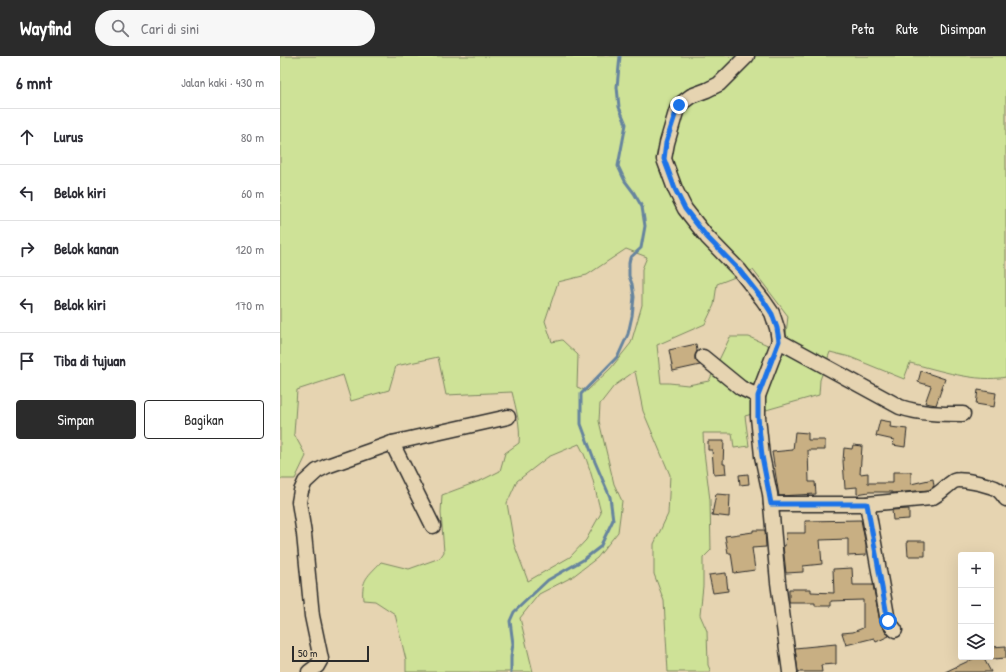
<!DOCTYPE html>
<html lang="id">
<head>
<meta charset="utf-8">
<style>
	body { margin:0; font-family:"Patrick Hand",sans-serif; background:#f7f7f7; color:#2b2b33 }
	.controls { position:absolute; right:12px; bottom:12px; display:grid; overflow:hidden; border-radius:4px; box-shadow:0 4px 16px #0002 }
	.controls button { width:36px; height:36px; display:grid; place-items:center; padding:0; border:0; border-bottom:1px solid #e1e1e2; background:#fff; color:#2b2b33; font:20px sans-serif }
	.scale { position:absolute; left:12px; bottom:10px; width:77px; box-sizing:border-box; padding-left:4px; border:2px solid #2b2b2b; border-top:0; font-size:11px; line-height:14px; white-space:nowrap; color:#2b2b2b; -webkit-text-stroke:3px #e6d4b1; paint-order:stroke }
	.stop { position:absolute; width:12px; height:12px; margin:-9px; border:3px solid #1a73e8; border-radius:50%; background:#fff }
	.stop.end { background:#1a73e8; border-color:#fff; box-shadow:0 1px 4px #0008 }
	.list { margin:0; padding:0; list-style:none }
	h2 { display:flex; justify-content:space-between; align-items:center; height:52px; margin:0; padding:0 16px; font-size:17px }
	h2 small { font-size:13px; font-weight:400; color:#7c7c81 }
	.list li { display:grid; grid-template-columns:26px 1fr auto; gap:12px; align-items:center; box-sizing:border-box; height:56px; padding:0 16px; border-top:1px solid #e1e1e2 }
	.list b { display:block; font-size:15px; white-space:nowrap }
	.list em { font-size:13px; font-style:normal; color:#7c7c81 }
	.actions { display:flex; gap:8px; padding:12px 16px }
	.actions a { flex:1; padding:9px 0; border:1px solid #2b2b2b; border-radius:4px; text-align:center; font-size:14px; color:#2b2b2b }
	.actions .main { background:#2b2b2b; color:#fff }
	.icon { flex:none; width:22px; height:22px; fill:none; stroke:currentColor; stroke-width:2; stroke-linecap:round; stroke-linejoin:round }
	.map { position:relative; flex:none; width:726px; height:616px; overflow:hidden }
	header { display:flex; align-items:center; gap:24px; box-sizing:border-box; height:56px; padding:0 20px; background:#2b2b2b; color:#fff }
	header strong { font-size:19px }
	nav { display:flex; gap:22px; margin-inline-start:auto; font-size:14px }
	.search { width:280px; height:36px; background:#f7f7f7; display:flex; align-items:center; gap:10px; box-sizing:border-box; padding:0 14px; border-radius:22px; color:#7c7c81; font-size:15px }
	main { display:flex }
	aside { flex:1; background:#fff }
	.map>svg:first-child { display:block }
</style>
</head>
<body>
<header>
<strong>Wayfind</strong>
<div class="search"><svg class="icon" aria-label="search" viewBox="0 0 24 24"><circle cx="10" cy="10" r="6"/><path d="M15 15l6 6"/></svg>Cari di sini</div>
<nav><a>Peta</a><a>Rute</a><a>Disimpan</a></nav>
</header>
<main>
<aside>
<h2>6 mnt<small>Jalan kaki · 430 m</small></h2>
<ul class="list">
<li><svg class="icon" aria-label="ahead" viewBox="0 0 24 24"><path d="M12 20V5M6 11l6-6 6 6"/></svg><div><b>Lurus</b></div><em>80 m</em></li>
<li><svg class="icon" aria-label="left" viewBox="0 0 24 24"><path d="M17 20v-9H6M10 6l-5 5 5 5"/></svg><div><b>Belok kiri</b></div><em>60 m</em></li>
<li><svg class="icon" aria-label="right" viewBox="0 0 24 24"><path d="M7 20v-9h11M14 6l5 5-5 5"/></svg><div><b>Belok kanan</b></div><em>120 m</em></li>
<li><svg class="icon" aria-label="left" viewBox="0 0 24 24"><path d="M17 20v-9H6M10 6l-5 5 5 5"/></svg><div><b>Belok kiri</b></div><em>170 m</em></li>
<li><svg class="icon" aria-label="arrive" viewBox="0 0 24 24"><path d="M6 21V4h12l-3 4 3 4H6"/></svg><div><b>Tiba di tujuan</b></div></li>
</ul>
<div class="actions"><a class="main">Simpan</a><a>Bagikan</a></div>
</aside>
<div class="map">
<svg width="726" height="616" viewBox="0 0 726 616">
	<rect width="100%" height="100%" fill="#e6d4b1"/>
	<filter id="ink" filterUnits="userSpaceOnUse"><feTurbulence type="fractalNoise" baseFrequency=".025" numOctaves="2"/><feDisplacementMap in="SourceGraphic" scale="8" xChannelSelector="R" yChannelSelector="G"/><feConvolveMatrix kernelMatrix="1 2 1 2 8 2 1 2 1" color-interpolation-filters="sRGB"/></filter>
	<g filter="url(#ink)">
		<path fill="#cee297" stroke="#7c8661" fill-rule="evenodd" d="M0,0h726v321c-30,6 -67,-7 -96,-14l-6,16 -54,-22 -20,-5 -10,28 -1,15 -74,21 4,30 -15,2 -2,-15h-29l1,19 6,48 1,50 -8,8v28l-3,29 7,16 1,34 3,7h-43l-4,-71 -10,-27v-30l14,-30 2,-39 -27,-64 -8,-40 -21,15 -14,18 -1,17 15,63 8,17 -4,31 -21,26 -25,19 -33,17 -19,24 13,54h-127v-12l-11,-46 -20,-13 -12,-1c-2,-21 5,-24 18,-38l28,7 31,-11 4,-6 -3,-39 1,-18 40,-15 18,-9 5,-18 14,-10c2,-17 -3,-34 -7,-51l-66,3 -8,-38 -42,9 -7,24 -38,11 -8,-26 -46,15 -3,44 12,22 -11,23h-15zM346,193l21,8 -5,12v36l-11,38 -20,25 -24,23 -10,-4 1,-32 -16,-15 -10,2 -7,-21 13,-39 29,-7zM473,214l35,46 -4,36 -35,-15h-19l-21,44 -21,4 -19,-2h-8l-4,-38 48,-21 9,-19 3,-21zM299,388c12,21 16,46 22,69l-15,27 -16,17 -42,24 -14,-37 -7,-41 10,-22 31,-24z"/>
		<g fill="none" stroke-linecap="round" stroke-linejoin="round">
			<path stroke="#66849e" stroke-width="3" d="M231,616v-15l2,-13 -3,-23 4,-9 34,-32 35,-20 17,-13 13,-27 -3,-23 -15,-35 -14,-38v-30l37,-38 10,-22 4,-18 2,-19 -2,-13 -3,-8v-13l1,-5 11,-10 4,-22 -3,-19 -8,-14 -9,-12 -7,-15 8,-42 -7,-17 -2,-20 3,-31"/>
		</g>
		<g fill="#c8af83" stroke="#2b2b2b">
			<path d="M416,288l1,7 -2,4v5l5,5 -27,6 -4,-21z"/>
			<path d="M641,315l24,8 -9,26 -11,-2 6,-17 -13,-4z"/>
			<path d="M698,334l18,3 -2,14 -18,-3z"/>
			<path d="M600,364l11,2 -1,5 17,2 -2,18 -12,-2 1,-5 -18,-4z"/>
			<path d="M515,376l13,1v7h17v10h-17l1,32h6l1,12 -37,2 -7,-44 21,-2z"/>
			<path d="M428,385h16l-1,23h2l1,10 -12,1 -2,-25h-4z"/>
			<path d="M573,389l9,1 -2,28 8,-1v10h25v-11h18v12l22,-5 1,7 -5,4 -37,3v-1h-23l-12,2v-7l-12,1 -2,-27 1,-13 8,1z"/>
			<path d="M468,418l1,10 -9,1 -1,-10z"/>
			<path d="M436,438l14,1 -1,22 -17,-2z"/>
			<path d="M629,453v10l-16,1 -1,-10z"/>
			<path d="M581,464l5,26v9l-18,1v-17l-28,1 2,24 -19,2v6l-17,1 -3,-27h2l1,-13h19v-12z"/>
			<path d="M473,474h12l1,17 -14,1 3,22 -21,3 -3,-20h-3l-3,-17 28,-4z"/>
			<path d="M627,485h18v15h-17z"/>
			<path d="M572,512l1,17h20l7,37 9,14 -13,6 -2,-4 -28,7 -4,-12 11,-1 10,-4v-28l-32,1v5h-16v-3h-26v-14h22v3l23,1 -1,-24z"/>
			<path d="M446,517l2,18 -15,2 -4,-18z"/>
			<path d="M556,588v20l-15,1 1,7h-24l-3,-24z"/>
			<path d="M726,590v12l-14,1v-12z"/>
			<path d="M697,601h6l8,15h-46z"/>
		</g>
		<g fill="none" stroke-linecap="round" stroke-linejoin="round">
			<defs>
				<g id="minor">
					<path d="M467,0l-28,28 -12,6 -16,6 -12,9 -3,7 -9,31 -3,16 11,30 10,20 22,28 33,34 23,29 9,13 5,15 2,13 -21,55v21l4,39 8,38 8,88 12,90"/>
					<path d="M499,285l121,66c21,7 41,7 63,7"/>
					<path d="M423,301l38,31 17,8"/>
					<path d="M112,387l41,83"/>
					<path d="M491,448h96l64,-6c9,-4 15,-12 23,-17 7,-3 34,4 41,7 5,2 8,7 11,11"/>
					<path d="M587,448l21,117 7,9"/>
					<path d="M29,616l8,-6 4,-7 -9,-43 -8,-82 -5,-32 2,-11 4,-9 12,-11 10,-5 65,-23 116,-26"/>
				</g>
			</defs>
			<use href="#minor" stroke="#2b2b2b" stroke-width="17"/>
			<use href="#minor" stroke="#e6d4b1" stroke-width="14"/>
		</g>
	</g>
	<g fill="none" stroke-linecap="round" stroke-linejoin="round" filter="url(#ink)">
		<path stroke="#1a73e8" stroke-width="5" d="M399,49l-3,7 -10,31 -2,16 11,30 10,20 22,28 33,34 23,29 9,14 5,14 2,13 -21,55v21l4,39 9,48h96l21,117"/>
	</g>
</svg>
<div class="controls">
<button>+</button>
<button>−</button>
<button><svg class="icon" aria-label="layers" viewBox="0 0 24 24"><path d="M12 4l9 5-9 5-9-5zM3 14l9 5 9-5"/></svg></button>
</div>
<div class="scale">50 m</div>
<div class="stop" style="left:608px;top:565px"></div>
<div class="stop end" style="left:399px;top:49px"></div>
</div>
</main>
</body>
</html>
